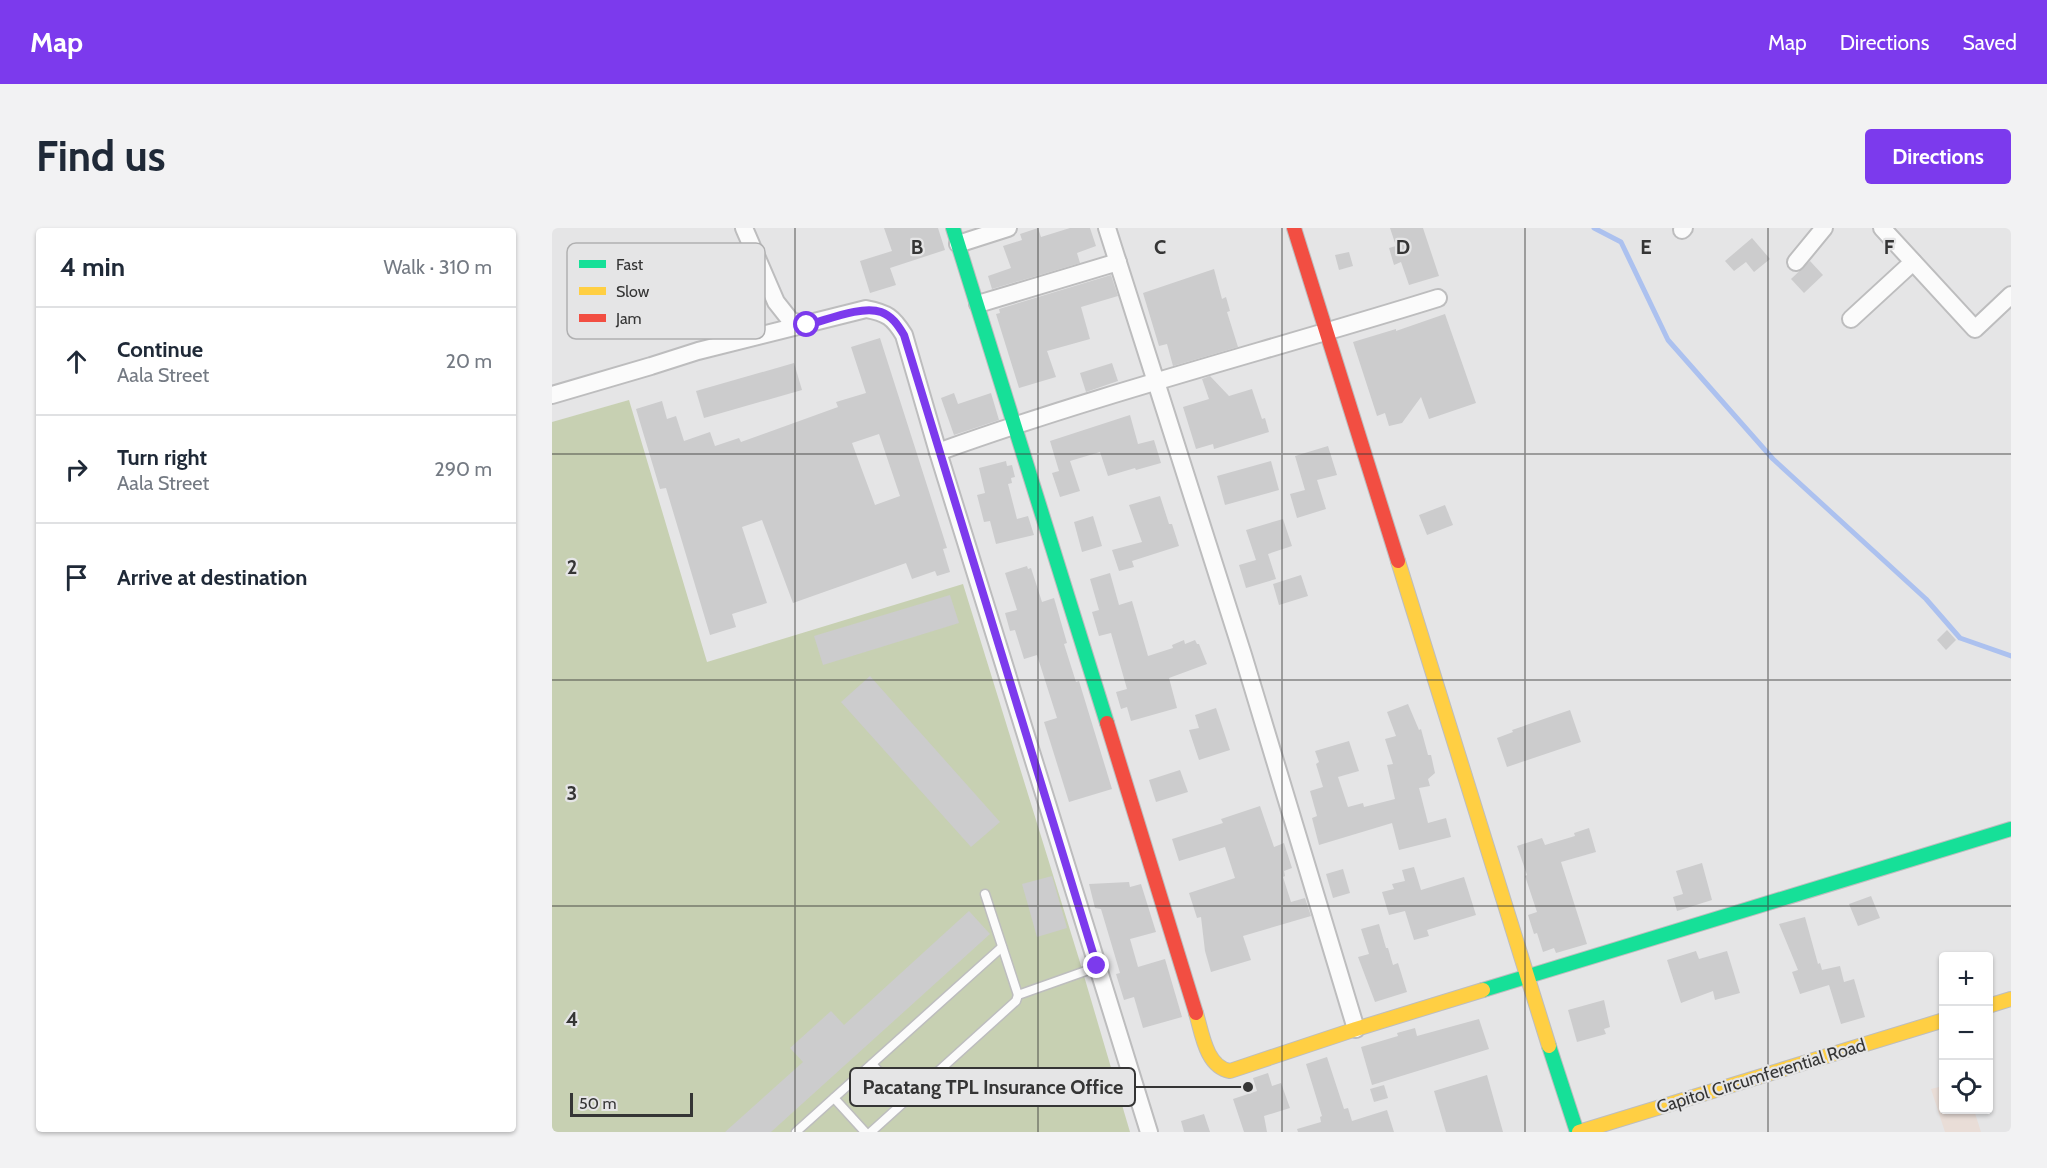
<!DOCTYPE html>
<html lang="en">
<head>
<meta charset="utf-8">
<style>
	body { margin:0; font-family:Cabin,sans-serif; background:#f2f2f3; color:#1f2937 }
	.controls { position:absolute; right:18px; bottom:18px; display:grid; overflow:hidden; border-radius:6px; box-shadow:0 2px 4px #0004 }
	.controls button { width:54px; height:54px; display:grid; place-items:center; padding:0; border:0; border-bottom:2px solid #e0e1e3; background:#fff; color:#1f2937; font:30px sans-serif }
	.scale { position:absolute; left:18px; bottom:15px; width:123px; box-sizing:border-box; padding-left:6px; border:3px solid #353535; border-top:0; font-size:16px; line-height:21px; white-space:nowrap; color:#353535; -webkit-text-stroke:4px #e5e5e6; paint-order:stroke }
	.stop { position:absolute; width:18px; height:18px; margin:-14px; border:4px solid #7c3aed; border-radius:50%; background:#fff }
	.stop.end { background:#7c3aed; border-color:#fff; box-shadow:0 2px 6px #0008 }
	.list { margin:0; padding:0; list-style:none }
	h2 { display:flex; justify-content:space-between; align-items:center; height:78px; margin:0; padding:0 24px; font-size:26px }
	h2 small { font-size:20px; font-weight:400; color:#747a83 }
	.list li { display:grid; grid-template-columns:39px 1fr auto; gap:18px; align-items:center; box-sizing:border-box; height:108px; padding:0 24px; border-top:2px solid #e0e1e3 }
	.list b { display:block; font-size:22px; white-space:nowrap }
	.list p { margin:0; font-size:20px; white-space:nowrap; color:#747a83 }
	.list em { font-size:20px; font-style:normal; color:#747a83 }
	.icon { flex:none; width:33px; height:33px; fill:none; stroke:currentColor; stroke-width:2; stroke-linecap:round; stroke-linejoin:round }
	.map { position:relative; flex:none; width:1459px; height:904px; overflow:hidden; border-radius:6px }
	header { display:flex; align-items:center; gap:36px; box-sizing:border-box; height:84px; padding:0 30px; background:#7c3aed; color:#fff }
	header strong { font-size:28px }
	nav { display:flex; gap:33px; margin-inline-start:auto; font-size:21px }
	.intro { display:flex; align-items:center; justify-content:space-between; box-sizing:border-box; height:144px; padding:0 36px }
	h1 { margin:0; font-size:42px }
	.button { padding:15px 27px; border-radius:6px; background:#7c3aed; color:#fff; font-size:21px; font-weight:700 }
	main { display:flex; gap:36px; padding:0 36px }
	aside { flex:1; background:#fff; border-radius:6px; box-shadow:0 2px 4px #0004 }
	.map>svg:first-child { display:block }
</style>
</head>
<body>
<header>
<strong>Map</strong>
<nav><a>Map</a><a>Directions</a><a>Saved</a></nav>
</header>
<div class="intro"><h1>Find us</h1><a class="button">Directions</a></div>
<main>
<aside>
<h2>4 min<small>Walk · 310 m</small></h2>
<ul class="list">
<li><svg class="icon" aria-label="ahead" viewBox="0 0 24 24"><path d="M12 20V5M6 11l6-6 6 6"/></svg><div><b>Continue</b><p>Aala Street</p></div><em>20 m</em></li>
<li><svg class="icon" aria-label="right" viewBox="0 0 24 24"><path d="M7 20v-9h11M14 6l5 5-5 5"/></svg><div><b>Turn right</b><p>Aala Street</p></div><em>290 m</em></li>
<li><svg class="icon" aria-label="arrive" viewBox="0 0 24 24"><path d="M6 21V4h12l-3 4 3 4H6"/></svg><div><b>Arrive at destination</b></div></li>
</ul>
</aside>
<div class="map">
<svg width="1459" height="904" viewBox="0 0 1459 904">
	<rect width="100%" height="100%" fill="#e5e5e6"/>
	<path fill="#e9ddd7" d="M1391,858l1,24h30l7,22h-36l-14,-43z"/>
	<path fill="#c7d0b2" d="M77,172l78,262 256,-78 116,375 51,173h-578v-710z"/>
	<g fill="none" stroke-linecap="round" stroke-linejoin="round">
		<path stroke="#acc1ef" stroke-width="5" d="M1042,0l27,14 47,98 105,119 153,140 34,39 51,18"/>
	</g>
	<g fill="#cccccd" fill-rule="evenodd">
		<path d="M332,0h54l7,22 -55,18 6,17 -26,8 -10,-32 32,-10z"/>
		<path d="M486,0l3,9 29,-9h20l6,18 -19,7 3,10 -88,26 -4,-13 23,-8 -8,-22 19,-6 -2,-6z"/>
		<path d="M838,0h33l16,48 -30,9 -8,-23 -7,3 -5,-17 7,-2z"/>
		<path d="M1200,10l18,21 -16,13 -8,-10 -12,9 -9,-10z"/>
		<path d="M797,24l4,14 -14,4 -4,-15z"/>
		<path d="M1258,33l13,14 -19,18 -13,-14z"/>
		<path d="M662,41l8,30 4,-2 4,14 -3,1 11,35 -65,19 -6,-22 -8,2 -16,-53z"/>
		<path d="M559,47l7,21 -37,11 9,32 -43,12 9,26 -37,11 -23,-74 4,-1 -1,-4z"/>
		<path d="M893,86l31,89 -47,16 -8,-22 -19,26 -13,3 -4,-13 -8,3 -24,-74 43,-13v2z"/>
		<path d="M328,110l67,210 -4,1 7,23 -13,4 -2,-5 -23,8 -6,-16 -113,40 -31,-83 -20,7 25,76 -35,11 4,13 -26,8 -44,-147 -6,1 -24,-80 26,-8 5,18 9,-3 8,25 26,-9 5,14 24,-8 2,4 97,-35 -2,-5 30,-9 -15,-46zM327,206l21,62 -25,9 -23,-62z"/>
		<path d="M242,135l8,27 -98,28 -8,-27z"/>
		<path d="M560,135l6,18 -32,11 -6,-19z"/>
		<path d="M658,148l19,20 23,-7 10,30 3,-1 4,14 -55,17 -1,-5 -17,5 -13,-42 26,-8 -7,-20z"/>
		<path d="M402,165l4,11 33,-11 8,27 -45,15 -13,-37z"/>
		<path d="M578,187l8,29 16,-4 7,23 -25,7 -1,-2 -27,8 -8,-24 -30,9 10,30 -20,6 -8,-24 7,-2 -9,-30z"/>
		<path d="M776,218l9,29 -20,5 9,29 -29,9 -7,-24 15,-4 -10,-34z"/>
		<path d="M454,233l1,5 5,-1 3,12 -4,1 1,5 -4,1 9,35 11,-3 6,19 -38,9 -6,-23 -6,1 -7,-27 8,-2 -6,-25z"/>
		<path d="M719,233l8,29 -54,15 -8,-29z"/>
		<path d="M608,268l9,28h3l7,22 -47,15 2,6 -15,4 -7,-21 30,-8 -13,-37z"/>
		<path d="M893,277l8,20 -26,10 -8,-20z"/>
		<path d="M541,288l9,30 -20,6 -8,-30z"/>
		<path d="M731,291l9,27 -24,8 8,25 -30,9 -7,-23 17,-5 -10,-30z"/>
		<path d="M475,338l1,3 3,-1 11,34 12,-4 13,45 -3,1 12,38 3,-1 33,108 -43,13 -25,-80 13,-4 -20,-63 -13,4 -9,-29 -5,1 -5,-18 12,-3 -12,-37z"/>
		<path d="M558,345l9,32 13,-4 16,55 25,-8 -1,-3 12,-5 1,4 10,-4 2,4h2l8,20 -38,14 8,30 -46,13 -4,-14 -6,2 -5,-17 11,-3 -16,-56 -12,3 -7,-24 7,-2 -9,-31z"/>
		<path d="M749,347l7,21 -29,9 -6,-21z"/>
		<path d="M398,367l9,28 -136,42 -9,-29z"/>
		<path d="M1395,402l9,10 -10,10 -9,-10z"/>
		<path d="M318,448l130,146 -29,25 -130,-145z"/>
		<path d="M856,476l11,26 2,-1 7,26h3l4,18 -7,6 2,7 -11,2 9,35 18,-5 5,19 -52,13 -7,-27 -73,22 -7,-27 5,-2 -7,-25 13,-4 -7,-23 3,-2 -4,-11 34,-10 10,30 -21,6 10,30 15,-4 1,4 31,-8 -8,-34 6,-1 -8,-25 11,-3 -9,-24z"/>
		<path d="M664,480l14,42 -31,10 -10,-30 10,-2 -4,-13z"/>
		<path d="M1018,482l11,32 -74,25 -10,-29 16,-6 -1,-2z"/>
		<path d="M628,542l8,22 -32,10 -7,-22z"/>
		<path d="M708,578l14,41 10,-4 8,25 -8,3 1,5 -2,1 8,25 14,-4 6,18 -68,20 8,24 -40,12 -6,-21 -4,-34 -4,1 -8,-25 46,-15 -10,-31 -46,14 -7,-22 51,-16 -2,-4z"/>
		<path d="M1037,600l7,24 -35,10 26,82 -31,9 -2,-5 -11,4 -6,-19 -3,1 -6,-19 9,-3 -12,-36 2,-1 -10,-29 25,-8 3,7 30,-9 -1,-3z"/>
		<path d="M1150,635l10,37 -35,11 -4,-14 10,-3 -7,-23z"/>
		<path d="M862,639l7,23 43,-13 12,38 -49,15 2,6 -15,4 -9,-29 -16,4 -7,-23 12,-3 -2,-5 13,-3 -3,-11z"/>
		<path d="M791,641l7,24 -17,5 -7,-24z"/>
		<path d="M500,648l15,52 -30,9 -15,-53z"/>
		<path d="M577,654l1,5 11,-3 15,48 -26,7 8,28 27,-8 17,58 -39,11 -9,-31 -10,3 -8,-26 4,-1 -19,-64 -6,-1 -6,-24z"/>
		<path d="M1319,668l9,22 -22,8 -9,-22z"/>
		<path d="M417,683l21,23 -219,198h-46l78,-70 -13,-14 41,-37 13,14z"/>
		<path d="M1253,689l13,47 2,-1 2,7 18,-4 4,16 10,-3 11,38 -24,7 -12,-39 -29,9 -8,-22 6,-2 -19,-46z"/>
		<path d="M827,696l7,24h2l5,17 5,-2 9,29 -32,10 -17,-45 11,-3 -8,-25z"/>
		<path d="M1144,723l3,8 28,-8 13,42 -25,7 -2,-9 -32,12 -14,-43z"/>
		<path d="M1052,772l6,27 -6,2 2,5 -29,8 -9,-32z"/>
		<path d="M927,791l10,30 -117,36 -11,-38 37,-11 -1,-3 18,-5 2,8z"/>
		<path d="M775,829l17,52 4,-1 4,13 35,-11 7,22h-96l-1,-3 24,-7 -1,-5 2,-1 -16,-52z"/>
		<path d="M716,845l4,13 9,-3 9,25 -26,8 3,16h-23l-11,-33 24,-8 -4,-13z"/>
		<path d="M935,847l16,57h-57l-12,-41z"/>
		<path d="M832,857l4,13 -14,4 -4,-13z"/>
		<path d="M652,886l6,18h-26l-3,-11z"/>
	</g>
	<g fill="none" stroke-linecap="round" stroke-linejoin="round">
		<defs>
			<g id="lane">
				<path d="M433,666l33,101"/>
				<path d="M320,836l33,37"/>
				<path d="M282,870l31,34"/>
				<path d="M244,904l206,-185"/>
				<path d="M319,904l145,-131 2,-6 79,-28"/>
			</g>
			<g id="street">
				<path d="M192,0l32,74 15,19 16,4"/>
				<path d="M555,0l136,427 113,374"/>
				<path d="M1330,0l93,101 36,-34"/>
				<path d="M1130,2l2,-2"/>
				<path d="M406,16l50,-16"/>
				<path d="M1244,34l28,-34"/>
				<path d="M426,76l140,-42"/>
				<path d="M1299,91l62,-57"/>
				<path d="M0,167l99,-29 47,-15 168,-42c21,4 27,8 38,26l34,117 211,680"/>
				<path d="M386,224c164,-59 333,-102 500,-154"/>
			</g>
			<g id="fast">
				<path d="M401,0l154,495"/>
				<path d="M931,762l528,-161"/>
				<path d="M997,818l28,86"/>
			</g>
			<g id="slow">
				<path d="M846,333l151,485"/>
				<path d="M1436,778l23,-7"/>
				<path d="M644,785c6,20 10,54 34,58l126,-42 127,-39"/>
				<path d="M1027,904l365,-112"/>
			</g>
			<g id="jam">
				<path d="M742,0l104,333"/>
				<path d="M555,495l89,290"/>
			</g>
		</defs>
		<use href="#lane" stroke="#bdbdbe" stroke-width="11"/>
		<use href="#street" stroke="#bdbdbe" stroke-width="20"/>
		<use href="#fast" stroke="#bdbdbe" stroke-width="16"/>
		<use href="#slow" stroke="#bdbdbe" stroke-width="16"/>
		<use href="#jam" stroke="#bdbdbe" stroke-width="16"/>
		<use href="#lane" stroke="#fbfbfb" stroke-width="8"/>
		<use href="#street" stroke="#fbfbfb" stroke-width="16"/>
		<use href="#fast" stroke="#16e098" stroke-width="14"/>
		<use href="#slow" stroke="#ffcf43" stroke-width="14"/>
		<use href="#jam" stroke="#f24e42" stroke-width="14"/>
	</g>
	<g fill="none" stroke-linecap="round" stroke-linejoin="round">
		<path stroke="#7c3aed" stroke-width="8" d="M255,97c20,-5 55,-20 74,-13 11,4 17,13 23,23l193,631"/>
	</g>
	<path fill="none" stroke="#353535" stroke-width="1.5" stroke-opacity="0.55" d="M243,0v904M486,0v904M730,0v904M973,0v904M1216,0v904M0,226h1459M0,452h1459M0,678h1459"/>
	<g text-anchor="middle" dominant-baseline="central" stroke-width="4.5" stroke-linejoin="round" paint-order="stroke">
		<g font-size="18" fill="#353535" stroke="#e5e5e6">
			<text transform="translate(1209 848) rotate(-17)">Capitol Circumferential Road</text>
		</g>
	</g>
	<rect x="15" y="15" width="198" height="96" rx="9" fill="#e5e5e6" stroke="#b0b0b1" stroke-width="1.5"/>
	<rect x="27" y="32" width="27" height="8" fill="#16e098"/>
	<rect x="27" y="59" width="27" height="8" fill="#ffcf43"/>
	<rect x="27" y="86" width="27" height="8" fill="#f24e42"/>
	<g font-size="16" fill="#353535">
		<text x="64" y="42">Fast</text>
		<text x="64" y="69">Slow</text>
		<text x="64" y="96">Jam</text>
	</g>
	<g font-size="20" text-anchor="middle" font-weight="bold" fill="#353535" stroke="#e5e5e6" stroke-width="4.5" stroke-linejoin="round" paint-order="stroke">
		<text x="365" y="26">B</text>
		<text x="608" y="26">C</text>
		<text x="851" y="26">D</text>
		<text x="1094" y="26">E</text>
		<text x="1337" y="26">F</text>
		<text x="20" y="346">2</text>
		<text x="20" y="572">3</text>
		<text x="20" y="798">4</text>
	</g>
	<path fill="none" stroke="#353535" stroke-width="2" d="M696 859L583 859"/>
	<circle fill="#353535" stroke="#e5e5e6" stroke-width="2" cx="696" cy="859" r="6"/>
	<rect fill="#e5e5e6" stroke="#353535" stroke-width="2" x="298" y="840" width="285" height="38" rx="6"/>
	<g font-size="20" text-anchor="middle" font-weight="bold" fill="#353535">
		<text x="441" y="866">Pacatang TPL Insurance Office</text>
	</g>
</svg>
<div class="controls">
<button>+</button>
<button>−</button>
<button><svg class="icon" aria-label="locate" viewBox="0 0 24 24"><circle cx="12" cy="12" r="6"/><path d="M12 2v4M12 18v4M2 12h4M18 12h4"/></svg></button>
</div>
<div class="scale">50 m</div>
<div class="stop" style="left:255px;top:97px"></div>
<div class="stop end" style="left:545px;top:738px"></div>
</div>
</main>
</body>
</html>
